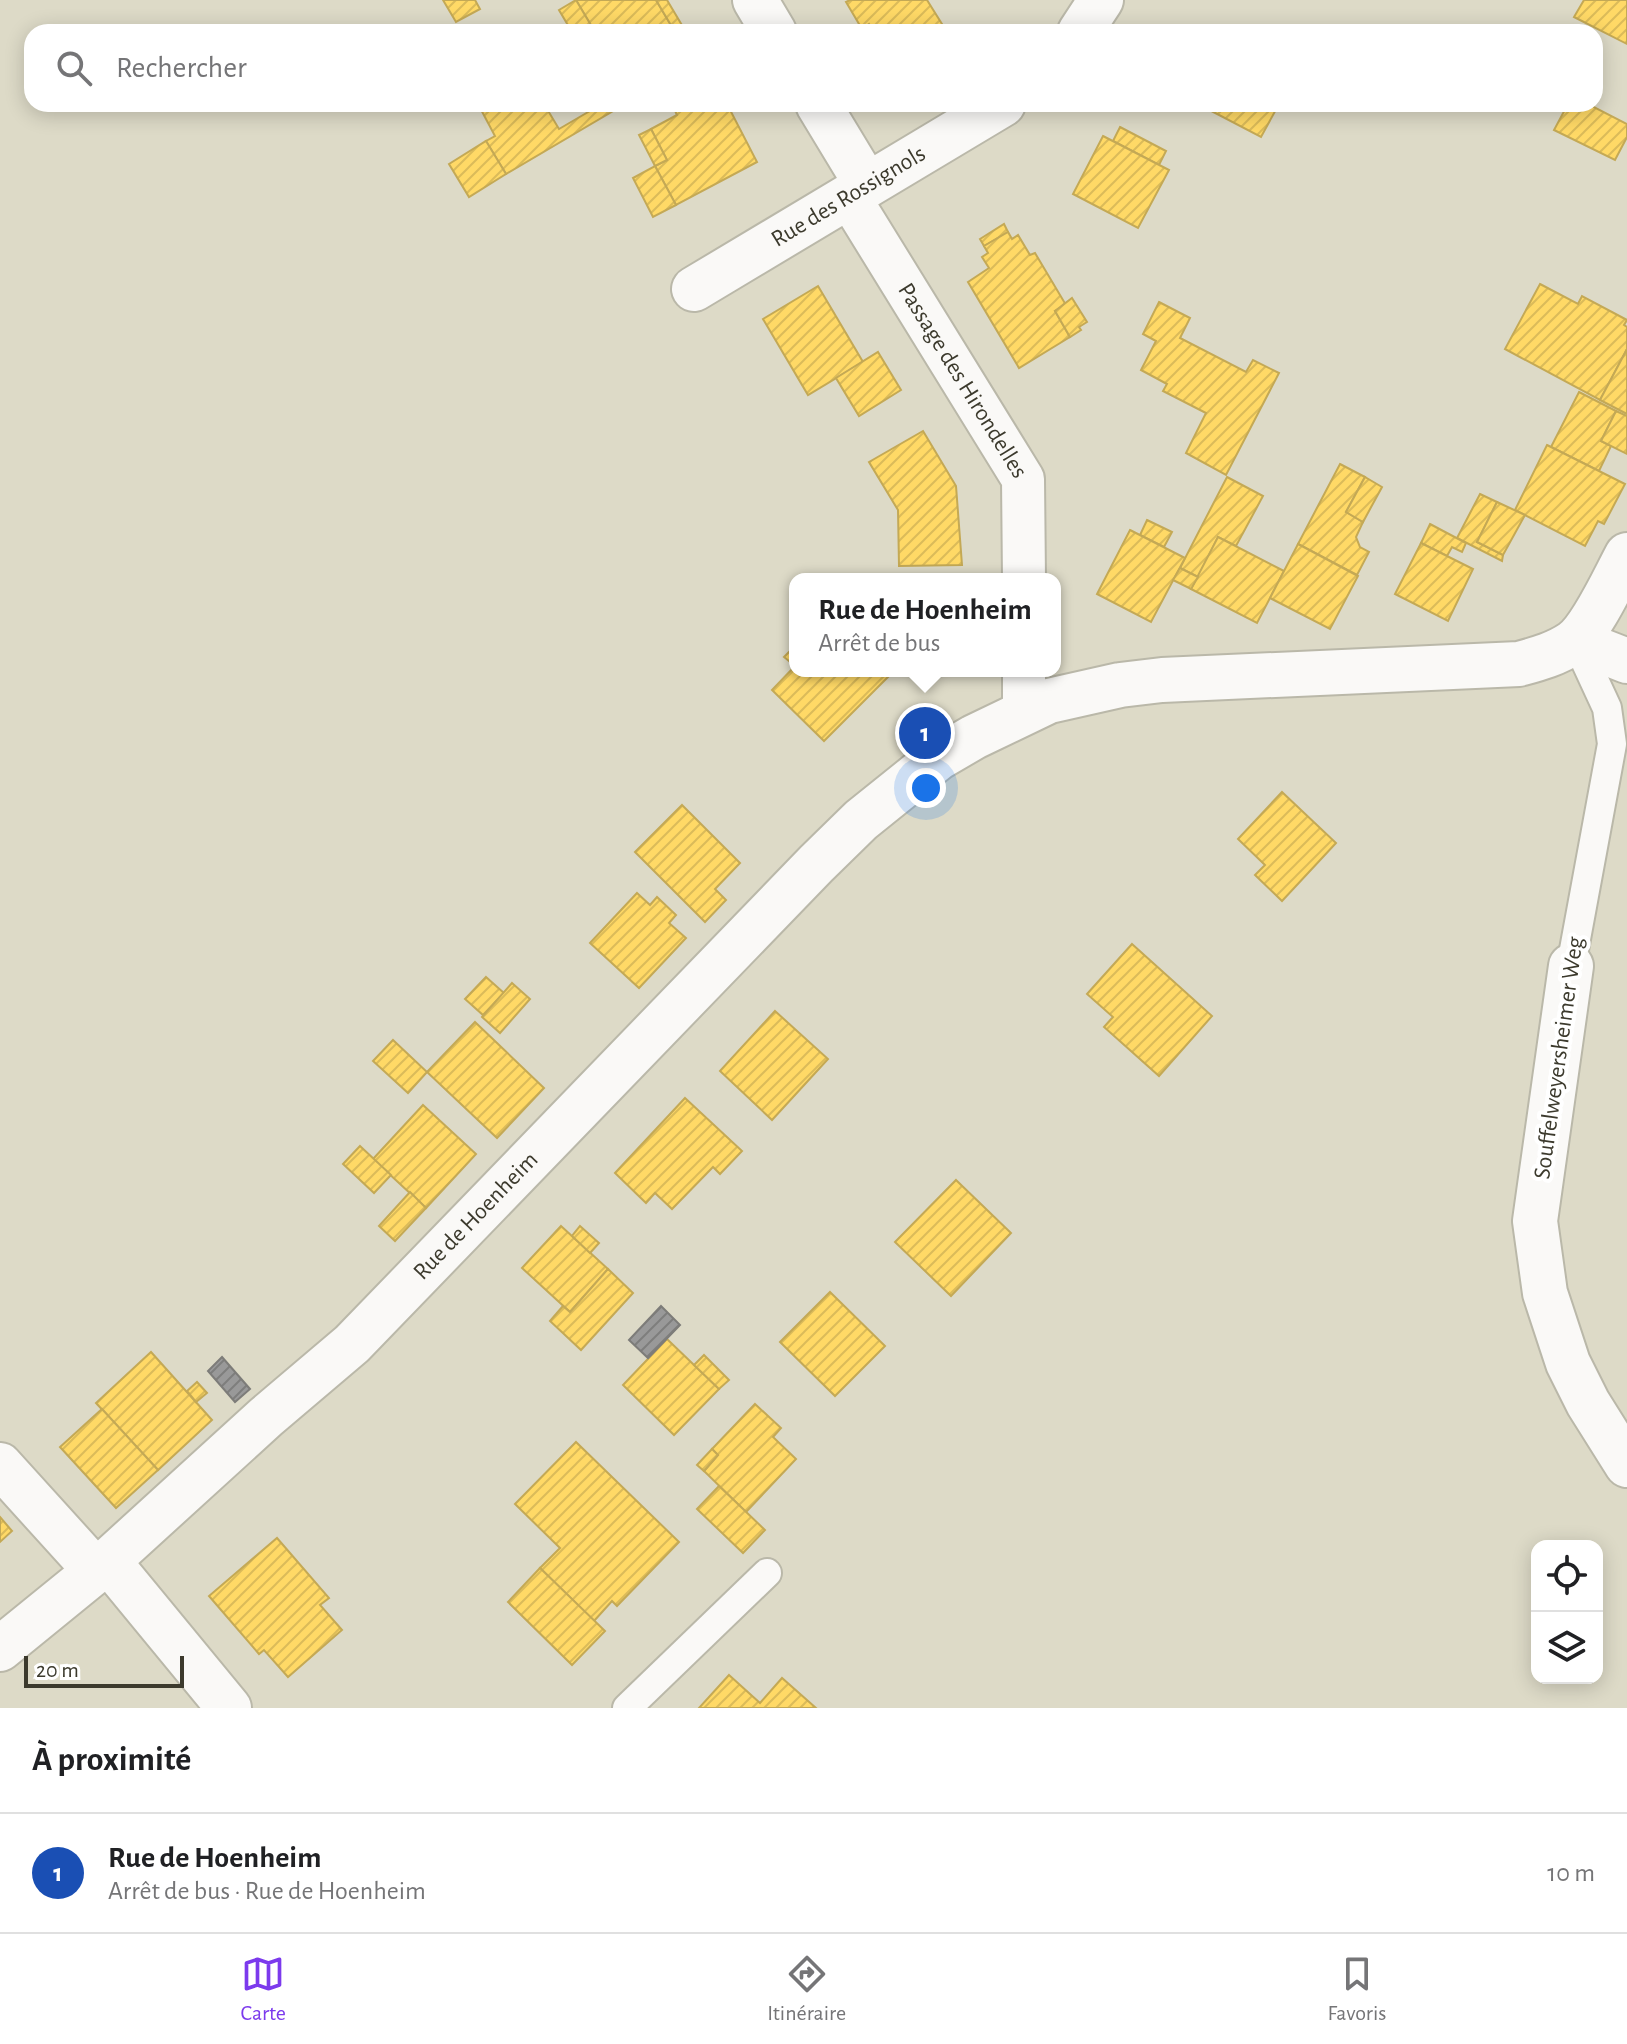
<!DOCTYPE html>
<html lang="fr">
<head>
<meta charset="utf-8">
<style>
	body { margin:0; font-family:"Alegreya Sans",sans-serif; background:#f6f6f6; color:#202124 }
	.controls { position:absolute; right:24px; bottom:24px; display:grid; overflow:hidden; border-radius:16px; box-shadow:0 4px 20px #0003 }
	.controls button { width:72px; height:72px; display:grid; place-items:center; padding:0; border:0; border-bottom:2px solid #e0e0e0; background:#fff; color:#202124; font:40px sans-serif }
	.scale { position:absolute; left:24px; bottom:20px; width:160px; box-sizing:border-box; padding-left:8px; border:4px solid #3c3a2d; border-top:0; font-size:22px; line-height:28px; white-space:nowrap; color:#3c3a2d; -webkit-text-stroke:6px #fff; paint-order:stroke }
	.you { position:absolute; left:926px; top:788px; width:28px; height:28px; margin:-20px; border:6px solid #fff; border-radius:50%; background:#1a73e8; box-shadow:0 0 0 12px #1a73e833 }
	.badge { display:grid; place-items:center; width:52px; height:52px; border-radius:50%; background:#7c3aed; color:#fff; font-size:26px; font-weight:700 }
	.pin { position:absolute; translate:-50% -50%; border:4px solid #fff; box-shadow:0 2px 8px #0006 }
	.popup { position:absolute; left:789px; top:573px; width:272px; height:104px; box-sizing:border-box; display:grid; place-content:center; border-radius:16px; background:#fff; filter:drop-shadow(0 2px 6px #0005); font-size:26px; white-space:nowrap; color:#757577 }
	.popup b { font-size:30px; color:#202124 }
	.popup::after { content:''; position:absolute; left:50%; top:100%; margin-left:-16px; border:16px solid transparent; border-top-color:#fff }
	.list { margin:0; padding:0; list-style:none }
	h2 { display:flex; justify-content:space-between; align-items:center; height:104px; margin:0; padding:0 32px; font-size:34px }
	h2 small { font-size:26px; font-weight:400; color:#757577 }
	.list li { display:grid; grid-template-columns:52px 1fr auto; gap:24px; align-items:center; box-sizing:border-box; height:120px; padding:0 32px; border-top:2px solid #e0e0e0 }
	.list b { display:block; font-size:30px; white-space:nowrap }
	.list p { margin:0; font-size:26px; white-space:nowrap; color:#757577 }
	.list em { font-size:26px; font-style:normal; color:#757577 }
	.icon { flex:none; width:44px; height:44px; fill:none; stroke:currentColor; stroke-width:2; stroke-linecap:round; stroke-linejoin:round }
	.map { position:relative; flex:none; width:1627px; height:1708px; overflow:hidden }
	.search { position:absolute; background:#fff; box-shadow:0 4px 20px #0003; left:24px; right:24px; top:24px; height:88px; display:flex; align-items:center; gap:20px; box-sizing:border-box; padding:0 28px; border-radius:24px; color:#757577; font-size:30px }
	.sheet { height:224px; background:#fff }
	nav { display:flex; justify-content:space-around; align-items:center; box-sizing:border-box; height:112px; border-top:2px solid #e0e0e0; background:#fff; font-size:22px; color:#757577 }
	nav a { display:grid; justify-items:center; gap:4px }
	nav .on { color:#7c3aed }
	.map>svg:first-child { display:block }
</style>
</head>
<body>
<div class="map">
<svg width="1627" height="1708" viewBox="0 0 1627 1708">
	<defs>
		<pattern id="homes-hatch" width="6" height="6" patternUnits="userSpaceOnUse" patternTransform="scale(2)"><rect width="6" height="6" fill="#ffd966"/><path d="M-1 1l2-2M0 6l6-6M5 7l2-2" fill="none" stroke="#dbbb59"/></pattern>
		<pattern id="industry-hatch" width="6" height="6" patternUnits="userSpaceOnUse" patternTransform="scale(2)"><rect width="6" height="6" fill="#999"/><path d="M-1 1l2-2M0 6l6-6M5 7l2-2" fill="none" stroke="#7e7e7d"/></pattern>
	</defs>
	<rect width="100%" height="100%" fill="#dddac7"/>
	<g fill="url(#homes-hatch)" stroke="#c4a955" stroke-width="2">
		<path d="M443,0h32l5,9 -24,13z"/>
		<path d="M576,0h80l19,32h-80z"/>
		<path d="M576,0l19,32h-23l-13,-22z"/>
		<path d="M656,0h11l19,32h-11z"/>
		<path d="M850,0h77l20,32h-73l-5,-8 -7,5 -16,-27z"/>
		<path d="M1584,0h43v44l-53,-27z"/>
		<path d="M478,104h66l15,25 43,-25h23l-119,70 -20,-33 9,-5z"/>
		<path d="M672,104h55l30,58 -81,43 -21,-39 12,-6 -16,-31 26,-14z"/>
		<path d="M1198,104h81l-18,33z"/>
		<path d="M1568,104h20l39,20v13l-12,23 -61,-30z"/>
		<path d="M1120,127l46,24 -7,14 -46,-24z"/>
		<path d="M651,129l16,31 -12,6 -16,-31z"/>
		<path d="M1103,136l66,34 -31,58 -65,-34z"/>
		<path d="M486,141l20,33 -37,23 -20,-33z"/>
		<path d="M655,166l21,39 -23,12 -20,-39z"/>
		<path d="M1004,224l4,8 -24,14 -4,-7z"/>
		<path d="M1008,232l4,7 6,-4 12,20 5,-2 31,52 -11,6 15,26 -51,31 -51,-86 21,-14 -7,-11 6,-4 -4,-7z"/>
		<path d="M1540,284l38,20 4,-8 45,24 -3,5 3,2v22l-27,51 -95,-51z"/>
		<path d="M818,286l45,76 -55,33 -45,-76z"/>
		<path d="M1072,298l15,24 -8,5 2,3 -11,7 -15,-26z"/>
		<path d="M1159,302l31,16 -10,20 66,34 7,-12 26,13 -53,102 -40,-22 20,-40 -43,-22 4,-7 -26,-14 15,-29 -13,-7z"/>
		<path d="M1627,349v65l-27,-14z"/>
		<path d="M878,352l23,38 -42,26 -23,-38z"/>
		<path d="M1579,392l37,19 -15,30 10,5 -12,25 -48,-24z"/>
		<path d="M1616,411l11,5v38l-26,-13z"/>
		<path d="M923,431l33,55 6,79 -63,1 -1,-56 -29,-48z"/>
		<path d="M1547,445l78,39 -21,40 -6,-3 -13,25 -70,-36z"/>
		<path d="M1340,464l25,13 -19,35 17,10 -7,15 4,10 9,5 -12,23 -59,-31z"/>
		<path d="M1227,477l36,19 -27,50 -18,-9 -20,40 -18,-9z"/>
		<path d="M1365,477l17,10 -19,35 -17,-10z"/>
		<path d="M1480,494l17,8 -20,40 26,13 -1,6 -45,-23z"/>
		<path d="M1497,502l28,13 -22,40 -26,-13z"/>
		<path d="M1147,520l25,12 -8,15 -24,-12z"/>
		<path d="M1430,524l36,19 -4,9 -10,-5 -5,9 -26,-13z"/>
		<path d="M1130,530l55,28 -34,64 -54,-28z"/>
		<path d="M1218,537l66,34 -27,52 -66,-34z"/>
		<path d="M1421,543l52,26 -25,52 -53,-27z"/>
		<path d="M1298,544l60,32 -28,53 -60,-31z"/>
		<path d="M1180,568l18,9 -7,12 -18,-9z"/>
		<path d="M795,646v20l-11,-9z"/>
		<path d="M795,666v5h99l-70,70 -52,-51z"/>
		<path d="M1282,792l54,51 -54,58 -27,-26 10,-10 -27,-26z"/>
		<path d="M682,805l58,58 -25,26 11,11 -21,22 -70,-70z"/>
		<path d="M637,893l13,12 7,-8 19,18 -7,8 17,15 -47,50 -49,-45z"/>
		<path d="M1132,944l80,72 -53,60 -55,-49 9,-10 -26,-23z"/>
		<path d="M486,977l18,16 -21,22 -18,-16z"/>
		<path d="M512,983l18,16 -30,34 -18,-16z"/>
		<path d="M775,1011l53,48 -56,61 -52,-49z"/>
		<path d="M475,1022l69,66 -47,50 -70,-66z"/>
		<path d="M393,1040l34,32 -19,21 -35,-32z"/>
		<path d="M685,1098l57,53 -22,23 -7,-7 -41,42 -17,-16 -9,10 -31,-30z"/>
		<path d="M423,1105l53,49 -50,54 -53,-49z"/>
		<path d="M360,1146l31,29 -17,18 -31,-29z"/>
		<path d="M956,1180l55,53 -60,63 -56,-54z"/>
		<path d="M410,1192l16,16 -31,33 -16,-15z"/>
		<path d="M561,1226l47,43 -38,43 -48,-44z"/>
		<path d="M580,1226l19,17 -9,10 -18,-17z"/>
		<path d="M608,1269l25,24 -52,57 -31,-29 13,-15 7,6z"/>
		<path d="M830,1292l55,54 -50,50 -55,-54z"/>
		<path d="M667,1339l52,50 -45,46 -51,-50z"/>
		<path d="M151,1352l61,68 -54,50 -62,-67z"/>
		<path d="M704,1355l25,25 -10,9 -25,-24z"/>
		<path d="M197,1382l10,11 -11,9 -9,-11z"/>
		<path d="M755,1404l26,24 -8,9 23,22 -50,53 -42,-41 14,-16 -6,-6z"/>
		<path d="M102,1409l56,61 -42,38 -56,-61z"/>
		<path d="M576,1442l103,100 -62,64 -5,-5 -18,20 -54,-53 20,-20 -45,-44z"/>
		<path d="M712,1449l6,6 -14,16 -7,-6z"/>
		<path d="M719,1486l46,44 -22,23 -46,-44z"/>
		<path d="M0,1517l12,14 -12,11z"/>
		<path d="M277,1538l52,60 -9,7 22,25 -54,47 -24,-27 -5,4 -50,-58z"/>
		<path d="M540,1568l65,63 -33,34 -64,-63z"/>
		<path d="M729,1675l31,28 22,-25 34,30h-117z"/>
	</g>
	<g fill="url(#industry-hatch)" stroke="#7d7c79" stroke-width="2">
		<path d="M661,1306l19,19 -32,33 -19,-18z"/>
		<path d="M222,1357l28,32 -15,13 -27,-31z"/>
	</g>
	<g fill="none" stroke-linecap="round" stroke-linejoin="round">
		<defs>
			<g id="service">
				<path d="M1571,966l41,-222 -5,-36 -31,-67"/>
				<path d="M627,1708l140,-135"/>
			</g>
			<g id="pedestrian">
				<path id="s1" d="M849,197l174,282 1,100"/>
				<path d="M1024,671v40"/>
			</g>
			<g id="minor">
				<path d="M755,0l19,32"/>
				<path d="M1080,32l21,-32"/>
				<path d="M818,104l49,81"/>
				<path id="s2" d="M694,289l309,-185"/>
				<path d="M1576,641l51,20"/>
				<path d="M1571,966l-36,255 10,72 23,70 20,40 39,62"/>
				<path d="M0,1465l96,106"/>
				<path d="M108,1561l121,147"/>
			</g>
			<g id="tertiary">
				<path id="s3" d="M0,1649l108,-88 158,-144 86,-73 464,-480 45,-44 77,-62 36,-21 75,-36 71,-16 42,-5 357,-16c18,-5 37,-10 53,-21 20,-14 43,-66 55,-88"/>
			</g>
		</defs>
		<use href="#service" stroke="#bab8a9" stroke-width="32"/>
		<use href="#pedestrian" stroke="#bab8a9" stroke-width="46"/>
		<use href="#minor" stroke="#bab8a9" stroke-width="48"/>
		<use href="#tertiary" stroke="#bab8a9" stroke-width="48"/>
		<use href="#service" stroke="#faf9f7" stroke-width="28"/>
		<use href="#pedestrian" stroke="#faf9f7" stroke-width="42"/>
		<use href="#minor" stroke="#faf9f7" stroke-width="44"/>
		<use href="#tertiary" stroke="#faf9f7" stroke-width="44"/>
	</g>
	<g text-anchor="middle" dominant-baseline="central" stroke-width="8" stroke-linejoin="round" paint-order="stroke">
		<g font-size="24" fill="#3c3a2d" stroke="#fff">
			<text stroke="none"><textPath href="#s2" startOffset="180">Rue des Rossignols</textPath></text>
			<text stroke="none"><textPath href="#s1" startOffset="216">Passage des Hirondelles</textPath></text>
			<text transform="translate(1559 1058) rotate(-82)">Souffelweyersheimer Weg</text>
			<text stroke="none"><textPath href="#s3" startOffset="644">Rue de Hoenheim</textPath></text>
		</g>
	</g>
</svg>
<div class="controls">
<button><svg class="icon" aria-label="locate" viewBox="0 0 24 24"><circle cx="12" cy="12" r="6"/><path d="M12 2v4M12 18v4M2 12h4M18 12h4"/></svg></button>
<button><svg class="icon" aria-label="layers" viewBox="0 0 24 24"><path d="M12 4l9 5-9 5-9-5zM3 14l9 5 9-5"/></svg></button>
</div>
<div class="scale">20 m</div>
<div class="you"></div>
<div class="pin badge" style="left:925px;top:733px;background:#1a4fb4">1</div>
<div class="popup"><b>Rue de Hoenheim</b>Arrêt de bus</div>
<div class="search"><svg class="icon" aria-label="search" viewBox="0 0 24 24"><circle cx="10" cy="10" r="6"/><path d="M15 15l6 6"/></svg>Rechercher</div>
</div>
<section class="sheet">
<h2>À proximité<small></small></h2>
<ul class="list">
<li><span class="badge" style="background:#1a4fb4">1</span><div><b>Rue de Hoenheim</b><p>Arrêt de bus · Rue de Hoenheim</p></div><em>10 m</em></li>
</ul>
</section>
<nav>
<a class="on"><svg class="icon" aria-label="map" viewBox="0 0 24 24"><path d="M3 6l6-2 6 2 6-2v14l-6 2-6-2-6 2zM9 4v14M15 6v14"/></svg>Carte</a>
<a><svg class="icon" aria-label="directions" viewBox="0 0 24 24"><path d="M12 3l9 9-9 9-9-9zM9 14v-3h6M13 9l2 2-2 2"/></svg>Itinéraire</a>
<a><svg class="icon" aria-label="saved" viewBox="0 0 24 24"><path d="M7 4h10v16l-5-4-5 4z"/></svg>Favoris</a>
</nav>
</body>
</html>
